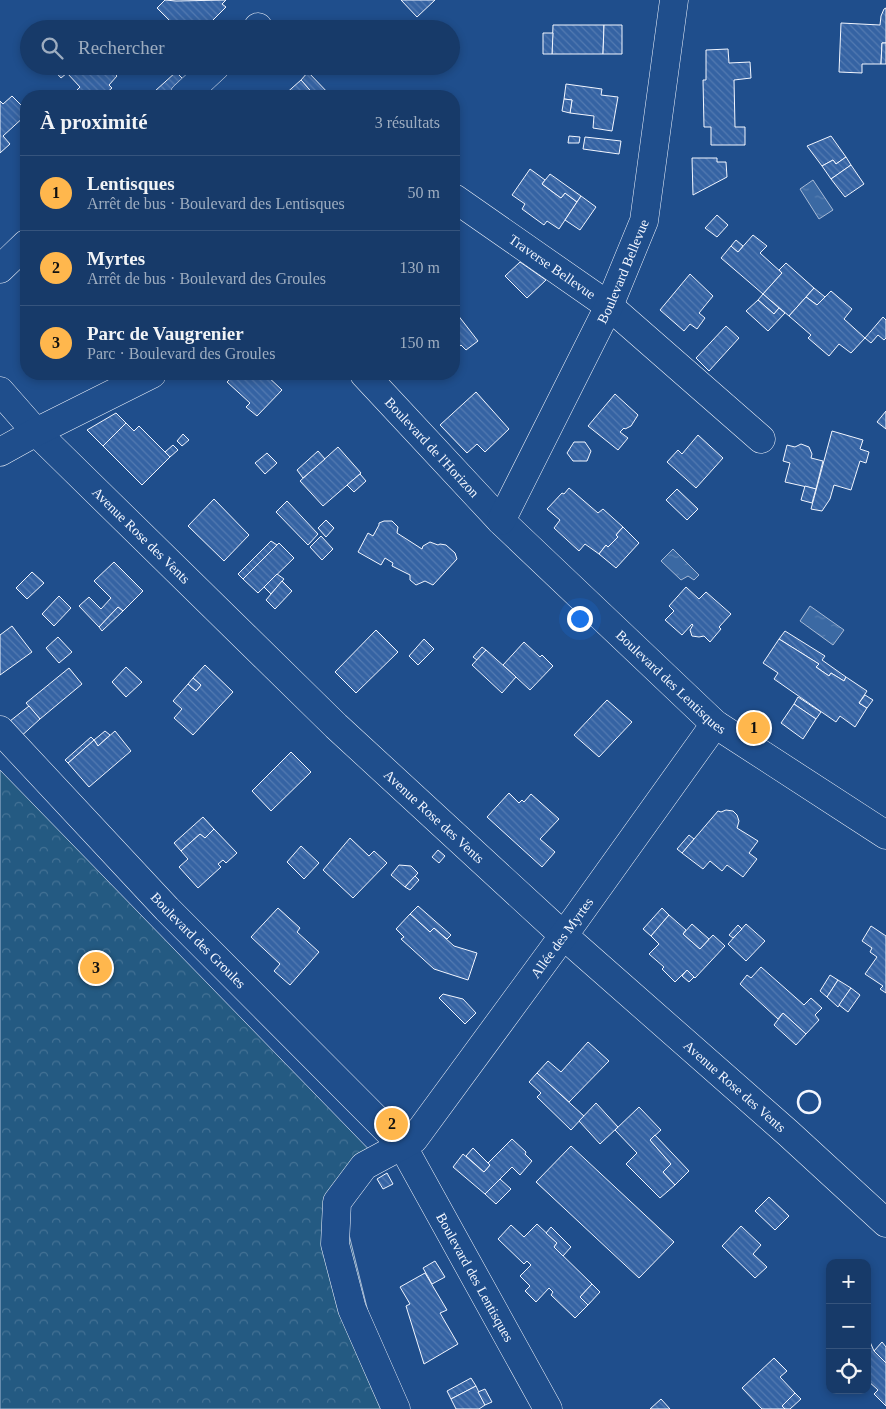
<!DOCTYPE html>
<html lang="fr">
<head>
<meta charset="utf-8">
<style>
	body { margin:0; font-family:"Times New Roman",serif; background:#20416f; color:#f1f3f6 }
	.controls { position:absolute; right:15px; bottom:15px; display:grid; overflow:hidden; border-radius:10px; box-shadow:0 2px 8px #0003 }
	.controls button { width:45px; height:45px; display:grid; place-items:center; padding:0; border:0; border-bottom:1px solid #36547d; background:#173a69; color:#f1f3f6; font:25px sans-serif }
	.you { position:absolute; left:579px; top:618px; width:18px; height:18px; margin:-12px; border:4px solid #fff; border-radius:50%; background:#1a73e8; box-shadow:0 0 0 8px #1a73e833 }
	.badge { display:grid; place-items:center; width:32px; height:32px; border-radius:50%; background:#ffb74d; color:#111; font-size:16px; font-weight:700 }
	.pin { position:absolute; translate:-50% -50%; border:2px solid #fff; box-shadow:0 1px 5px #0006 }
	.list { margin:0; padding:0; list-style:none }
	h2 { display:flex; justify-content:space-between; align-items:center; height:65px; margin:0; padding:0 20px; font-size:21px }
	h2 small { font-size:16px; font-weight:400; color:#9eadc0 }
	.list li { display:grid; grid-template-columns:32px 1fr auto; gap:15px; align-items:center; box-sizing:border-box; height:75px; padding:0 20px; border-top:1px solid #36547d }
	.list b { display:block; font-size:19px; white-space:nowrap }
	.list p { margin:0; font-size:16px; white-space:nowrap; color:#9eadc0 }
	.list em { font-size:16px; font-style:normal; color:#9eadc0 }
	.icon { flex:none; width:28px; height:28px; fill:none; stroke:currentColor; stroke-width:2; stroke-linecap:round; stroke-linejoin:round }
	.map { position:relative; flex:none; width:886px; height:1409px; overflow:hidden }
	.search { position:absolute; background:#173a69; box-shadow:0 2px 8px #0003; left:20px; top:20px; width:440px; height:55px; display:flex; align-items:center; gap:12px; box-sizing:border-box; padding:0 18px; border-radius:28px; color:#9eadc0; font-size:19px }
	.panel { position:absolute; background:#173a69; box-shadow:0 2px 8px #0003; left:20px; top:90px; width:440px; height:290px; border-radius:20px }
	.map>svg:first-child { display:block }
</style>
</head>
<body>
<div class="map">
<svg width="886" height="1409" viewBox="0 0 886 1409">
	<defs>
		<pattern id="park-crowns" width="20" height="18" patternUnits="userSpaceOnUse" patternTransform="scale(1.25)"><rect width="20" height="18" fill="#245a82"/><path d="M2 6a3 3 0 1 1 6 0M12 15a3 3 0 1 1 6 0" fill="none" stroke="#447295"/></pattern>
		<pattern id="water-ripples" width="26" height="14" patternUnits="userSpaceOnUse" patternTransform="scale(1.25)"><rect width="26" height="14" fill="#3b69a3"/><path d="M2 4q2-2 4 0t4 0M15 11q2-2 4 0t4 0" fill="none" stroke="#587fb1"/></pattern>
		<pattern id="building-back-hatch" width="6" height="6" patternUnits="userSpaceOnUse" patternTransform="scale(1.25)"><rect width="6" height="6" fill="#3563a3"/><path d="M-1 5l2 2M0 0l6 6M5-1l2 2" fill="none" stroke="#537ab1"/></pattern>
	</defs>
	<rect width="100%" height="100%" fill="#1f4e8c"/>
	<path fill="url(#park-crowns)" stroke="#a8bbd7" d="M0,770l385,396 -46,28 53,215h-392z"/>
	<g fill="url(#water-ripples)" stroke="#a8bbd7">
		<path d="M813,180l20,30 -14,9 -19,-30z"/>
		<path d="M673,549l26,26 -5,5 -6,-4 -7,4 -20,-19z"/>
		<path d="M810,606l34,24 -11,15 -33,-24z"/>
	</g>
	<g fill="url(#building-back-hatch)" stroke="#f2f6ff">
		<path d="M165,0l11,1 50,-1 -4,4 4,3 -22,22h-10l-5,-5 -5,5h-6l-21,-21z"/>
		<path d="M401,0h34l-18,17z"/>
		<path d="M886,8v35h-4l-1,21h-19v9l-23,-1 2,-49 39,2 1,-9 3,-7z"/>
		<path d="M553,25h51l-1,29h-51z"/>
		<path d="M604,25h18v29h-19z"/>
		<path d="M543,33h10l-1,21h-9z"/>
		<path d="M882,43h4v21h-5z"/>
		<path d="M728,49l1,14 21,-1 1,16 -17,2 1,47h10v18h-34v-18h-7l-1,-47h3v-30z"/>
		<path d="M50,66h57l10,10 -8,9 3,3 -8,7 -3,-3 -4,4h-14l-6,-6 3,-3 -13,-14 -6,5z"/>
		<path d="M176,72l8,8 -18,16h-6l-5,-5z"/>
		<path d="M308,72l23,24h-16l-14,-16z"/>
		<path d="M301,80l14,16h-32z"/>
		<path d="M566,84l36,5 -1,6 17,2 -6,34 -19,-3 1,-12 -24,-3 2,-13 -8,-1z"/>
		<path d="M12,96l14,14v5l-23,21 7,8 -10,9v-52l3,3z"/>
		<path d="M564,99l8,1 -2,13 -8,-2z"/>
		<path d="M569,136l11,1 -1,6h-11z"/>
		<path d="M831,136l15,21 -10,7 -3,-4 -11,6 -15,-20z"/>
		<path d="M585,137l36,4 -2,13 -36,-5z"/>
		<path d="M846,157l5,8 -20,14 -9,-13 11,-6 3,4z"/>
		<path d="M692,158h25v4h9l1,15 -34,18z"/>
		<path d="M851,165l13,19 -19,13 -14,-18z"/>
		<path d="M530,169l15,11 -3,4 19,14 4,-5 12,9 -18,27 -12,-8 -3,4 -22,-16 3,-5 -13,-9z"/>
		<path d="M550,174l31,22 -4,6 -12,-9 -4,5 -19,-14z"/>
		<path d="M581,196l15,11 -16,23 -15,-10z"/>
		<path d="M717,215l11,10 -11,12 -12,-9z"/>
		<path d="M753,235l14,11 -7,7 22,20 -19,21 -42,-36 10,-12 7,6z"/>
		<path d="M736,240l7,6 -5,6 -7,-6z"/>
		<path d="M520,262l26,18 -19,18 -22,-22z"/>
		<path d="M786,263l28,25 -25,28 -26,-22 19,-21 -3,-3z"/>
		<path d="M690,274l23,22 -14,17 6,5 -8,11 -7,-5 -6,7 -24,-21z"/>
		<path d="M814,288l11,9 -8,8 -11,-8z"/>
		<path d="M831,291l21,18 -8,10 21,19 -14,15 -12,-9 -10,12 -21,-18 3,-3 -22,-19 17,-19 11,8z"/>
		<path d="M763,294l16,14 -5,6 -16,-14z"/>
		<path d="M758,300l16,14 5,-6 6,5 -17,18 -22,-20z"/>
		<path d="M454,310l24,31 -12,9 -5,-5 -7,6z"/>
		<path d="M883,317l3,3v18l-2,2 -6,-5 -7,8 -6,-5z"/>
		<path d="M726,326l13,12 -30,33 -13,-13z"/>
		<path d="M235,374h30l17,16 -25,26 -11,-9 4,-4 -23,-21z"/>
		<path d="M476,392l33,37 -24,23 -8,-8 -10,9 -27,-28z"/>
		<path d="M615,394l23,21 -7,11 -6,3 -1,-1 -4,4 8,6 -10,12 -30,-24z"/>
		<path d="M886,411v18l-9,-7z"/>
		<path d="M116,413l10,10 -23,23 -16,-16z"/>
		<path d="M126,423l8,8 5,-5 31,31 -28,28 -39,-39z"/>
		<path d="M832,431l31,9 -3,9 9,3 -3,11 -6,-2 -9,29 -17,-5 -4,14 -8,12 -11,-2z"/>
		<path d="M183,434l6,6 -7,6 -5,-5z"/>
		<path d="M698,435l25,23 -27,30 -29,-26 11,-12 4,4z"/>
		<path d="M574,442h11l6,9 -4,10h-14l-6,-8z"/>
		<path d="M801,444l8,3 3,7 -1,4 12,3 -7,28 -31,-7 5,-19 -7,-2 4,-16 8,2z"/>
		<path d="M173,445l5,5 -8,7 -5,-5z"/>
		<path d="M338,447l23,26 -38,33 -23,-25z"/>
		<path d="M318,451l7,8 -22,19 -6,-8z"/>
		<path d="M267,453l10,10 -12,11 -10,-11z"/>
		<path d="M360,474l6,7 -12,11 -7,-7z"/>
		<path d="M805,486l11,3 -4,14 -11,-3z"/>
		<path d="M569,488l29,25 5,-4 20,18 -7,8 2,2 -10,10 -2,-2 -7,9 -14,-10 -6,7 -25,-23 6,-8 -13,-11 15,-16 2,1z"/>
		<path d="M677,489l21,20 -11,11 -21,-20z"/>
		<path d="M214,499l35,36 -25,26 -36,-35z"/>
		<path d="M287,501l31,33 -10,11 -32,-33z"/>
		<path d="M326,520l8,8 -8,9 -8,-9z"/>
		<path d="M384,521h8l6,6 -1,6 25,16 1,-3 7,-4 8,3 2,-1 6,1 9,8 2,6 -24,26 -8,-4 -9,4 -6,-5v-5l-18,-9 1,-3 -8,-5 -4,7 -23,-13 10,-19 5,3 6,-11v-2z"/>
		<path d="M623,527l16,16 -23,25 -17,-14 7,-9 2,2 10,-10 -2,-2z"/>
		<path d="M321,536l12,13 -11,11 -12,-13z"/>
		<path d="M271,541l6,4 -34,34 -5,-5z"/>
		<path d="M279,543l15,15 -36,35 -15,-14z"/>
		<path d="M114,562l29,29 -20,20 -5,-4 -19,20 -20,-21 10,-9 12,12 10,-11 -17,-17z"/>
		<path d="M32,572l12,11 -17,16 -11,-11z"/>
		<path d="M277,574l7,5 -13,15 -7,-7z"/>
		<path d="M282,581l10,10 -17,18 -9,-9z"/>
		<path d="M686,587l13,12 7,-7 25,22 -12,13 2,2 -11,13 -6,-6 -5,1 -7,-1 -2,-6 3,-5 -1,-1 -10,11 -17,-15 9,-9 -5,-5z"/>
		<path d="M59,596l12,12 -17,18 -12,-12z"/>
		<path d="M118,607l5,4 -21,20 -3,-4z"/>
		<path d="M12,626l20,26 -32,23v-40z"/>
		<path d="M376,630l22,22 -42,41 -21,-21z"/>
		<path d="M785,631l40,25 -3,4 24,17 -2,4 -13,-8 -2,3 -13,-9 3,-3 -40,-25z"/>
		<path d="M58,637l14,15 -13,11 -13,-15z"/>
		<path d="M424,639l10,10 -16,16 -9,-9z"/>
		<path d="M779,639l40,25 -3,3 13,9 2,-3 13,8 2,-4 21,14 -8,12 8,5 -12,19 -15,-11 -4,6 -62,-43 4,-6 -15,-10z"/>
		<path d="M524,642l16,15 2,-2 11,11 -23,24 -27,-25z"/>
		<path d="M482,647l4,3 -9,10 -4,-3z"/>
		<path d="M486,650l30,27 -14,16 -30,-28z"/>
		<path d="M205,665l28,27 -40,43 -19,-17 8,-9 -9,-8 15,-17 8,7 5,-6 -8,-7z"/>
		<path d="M126,667l16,15 -16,15 -14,-15z"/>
		<path d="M69,668l13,16 -42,35 -14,-16z"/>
		<path d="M193,678l8,7 -5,6 -8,-7z"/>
		<path d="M865,695l8,5 -6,8 -8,-5z"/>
		<path d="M798,697l23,15 -5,7 -22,-15z"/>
		<path d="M607,700l25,22 -33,35 -25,-22z"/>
		<path d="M794,704l22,15 -13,20 -22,-16z"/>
		<path d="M29,706l11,13 -22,20 -13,-14z"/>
		<path d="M105,731l5,4 -12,11 -4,-6z"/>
		<path d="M115,731l16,20 -42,36 -21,-24 26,-23 4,6z"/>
		<path d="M91,737l3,3 -26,23 -3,-3z"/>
		<path d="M291,752l20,20 -40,39 -19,-20z"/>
		<path d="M509,793l10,10 3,-3 2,2 7,-8 28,25 -19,20 15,13 -13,15 -55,-50z"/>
		<path d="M726,810l7,1 4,4 2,6 -2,7 21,13 -9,12 8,6 -14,18 -16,-12 -5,6 -12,-10 -7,8 -21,-16 36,-42 3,1z"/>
		<path d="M203,817l11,12 -9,9 -5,-4 -19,17 -7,-8z"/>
		<path d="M214,829l23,24 -11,10 -3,-3 -5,4 3,3 -23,21 -19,-21 9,-8 -7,-8 19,-17 5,4z"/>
		<path d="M689,835l5,4 -12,14 -5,-4z"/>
		<path d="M350,838l19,18 5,-5 13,12 -34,35 -30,-28z"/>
		<path d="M301,846l18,17 -15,16 -17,-17z"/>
		<path d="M438,850l7,6 -6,7 -7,-6z"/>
		<path d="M399,865l12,1 7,7 -13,14 -14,-12z"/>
		<path d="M415,876l4,4 -9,10 -5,-3z"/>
		<path d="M418,906l33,29 -4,4 -13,-11 -4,4 -20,-18z"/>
		<path d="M278,908l22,20 -3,4 22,20 -29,33 -16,-14 6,-7 -29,-27z"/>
		<path d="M662,908l7,7 -18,21 -8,-7z"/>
		<path d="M410,914l20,18 4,-4 20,18 23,7 -9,27 -34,-11 -33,-30 3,-2 -8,-8z"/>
		<path d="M669,915l17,15 -3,4 17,15 13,-14 12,11 -30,32 -8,-8 -12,12 -13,-13 2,-2 -15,-13 10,-10 -8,-8z"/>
		<path d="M692,924l17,15 -9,10 -17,-15z"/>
		<path d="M746,924l19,17 -19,20 -18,-17z"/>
		<path d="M738,925l4,4 -9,9 -4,-3z"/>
		<path d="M871,926l15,10v57l-6,-4 3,-3 -18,-12 12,-17 -7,-5 2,-4 -10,-7z"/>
		<path d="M761,967l43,38 7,-7 11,10 -7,7 4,5 -13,14 -23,-21 -5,6 -38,-35 7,-9 4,3z"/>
		<path d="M687,970l7,7 -5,5 -7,-6z"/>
		<path d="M830,975l8,5 -11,17 -7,-6z"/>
		<path d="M838,980l13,8 -13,19 -11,-10z"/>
		<path d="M851,988l9,7 -12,17 -9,-7z"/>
		<path d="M443,994l20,5 13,14 -11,11 -26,-26z"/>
		<path d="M783,1013l23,21 -10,11 -22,-20z"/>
		<path d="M588,1042l21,19 -40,41 -32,-29 11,-12 13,11z"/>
		<path d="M537,1073l47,43 -13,14 -34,-33 4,-4 -12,-11z"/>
		<path d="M596,1103l22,24 -18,17 -21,-23z"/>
		<path d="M639,1107l22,23 -11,10 21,24 -8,8 12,13 -15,13 -34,-34 11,-11 -22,-23z"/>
		<path d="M655,1135l34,36 -14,14 -12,-13 8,-8 -21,-24z"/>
		<path d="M512,1139l14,13 -1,2 7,7 -12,14 -8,-8 -27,27 -32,-27 10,-13 21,18 6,-7 -2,-2z"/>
		<path d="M571,1146l103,96 -35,36 -103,-96z"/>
		<path d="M473,1148l17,17 -6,7 -18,-16z"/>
		<path d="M387,1173l6,11 -10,5 -6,-10z"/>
		<path d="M500,1179l11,10 -15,15 -11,-10z"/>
		<path d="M769,1197l20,19 -14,14 -20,-19z"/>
		<path d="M537,1224l20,19 -3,4 38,37 -12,13 8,8 -13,13 -24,-23 2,-3 -4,-4 -13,14 -11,-11 5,-5 -10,-10 11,-11 -4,-4 -3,3 -26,-25 13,-14 13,12z"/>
		<path d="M741,1226l20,19 -8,9 14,13 -12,11 -33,-32z"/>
		<path d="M551,1227l20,20 -8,9 -9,-9 3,-4 -11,-10z"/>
		<path d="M435,1261l10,16 -13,7 -9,-16z"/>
		<path d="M425,1273l22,37 -7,3 18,31 -34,20 -18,-58 4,-2 -10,-17z"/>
		<path d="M592,1284l8,8 -12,13 -8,-8z"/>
		<path d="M867,1335l7,16 12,12v43l-12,-12 4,-4 -11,-10z"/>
		<path d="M882,1342l4,5v16l-12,-12z"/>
		<path d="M774,1358l13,13 -7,6 15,16 -13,13 3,3h-23l-20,-21z"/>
		<path d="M471,1378l5,8 -25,13 -4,-8z"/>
		<path d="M476,1386l9,19 -6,4h-23l-5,-10z"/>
		<path d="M485,1389l7,13 -7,3 -7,-13z"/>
		<path d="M795,1393l6,6 -11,10h-5l-3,-3z"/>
		<path d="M661,1399l9,10h-20z"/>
	</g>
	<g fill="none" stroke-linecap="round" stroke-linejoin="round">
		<defs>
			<g id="minor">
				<path d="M257,29l1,-2"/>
				<path d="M184,96l32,-30"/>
				<path id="s1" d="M454,198l155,108 152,133"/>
				<path d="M0,269l26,-25"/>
				<path id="s2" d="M364,374l137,147 214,203 171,111"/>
				<path id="s3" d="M0,391l36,41 300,294 227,209 225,198 98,90"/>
				<path d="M0,452l36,-20 116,-58"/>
				<path id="s4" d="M501,521l108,-215 35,-85 30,-221"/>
				<path id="s5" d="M0,730l167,179 235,236 146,264"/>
				<path id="s6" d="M396,1409l-44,-100 -17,-65 2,-42 27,-36 50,-27 160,-218 141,-197"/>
			</g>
		</defs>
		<use href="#minor" stroke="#f2f6ff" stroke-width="29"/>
		<use href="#minor" stroke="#1f4e8c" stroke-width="28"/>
		<circle stroke="#f2f6ff" stroke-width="2.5" cx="809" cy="1102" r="11"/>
	</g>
	<g text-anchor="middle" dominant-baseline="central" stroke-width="4" stroke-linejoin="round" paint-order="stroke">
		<g font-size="14" fill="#f2f6ff" stroke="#1f4e8c">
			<text stroke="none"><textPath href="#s1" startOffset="120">Traverse Bellevue</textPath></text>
			<text stroke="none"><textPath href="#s4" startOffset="278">Boulevard Bellevue</textPath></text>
			<text stroke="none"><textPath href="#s2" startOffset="100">Boulevard de l'Horizon</textPath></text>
			<text stroke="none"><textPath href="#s3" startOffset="202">Avenue Rose des Vents</textPath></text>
			<text stroke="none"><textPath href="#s2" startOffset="435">Boulevard des Lentisques</textPath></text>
			<text stroke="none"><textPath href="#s3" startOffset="608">Avenue Rose des Vents</textPath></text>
			<text stroke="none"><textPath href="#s6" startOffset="570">Allée des Myrtes</textPath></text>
			<text stroke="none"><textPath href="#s5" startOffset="289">Boulevard des Groules</textPath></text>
			<text stroke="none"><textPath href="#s3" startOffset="1012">Avenue Rose des Vents</textPath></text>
			<text stroke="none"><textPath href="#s5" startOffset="729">Boulevard des Lentisques</textPath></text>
		</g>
	</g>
</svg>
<div class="controls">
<button>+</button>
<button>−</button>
<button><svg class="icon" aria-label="locate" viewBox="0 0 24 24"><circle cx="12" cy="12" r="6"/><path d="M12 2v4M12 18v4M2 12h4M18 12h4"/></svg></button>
</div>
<div class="you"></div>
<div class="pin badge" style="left:754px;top:728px">1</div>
<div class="pin badge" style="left:392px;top:1124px">2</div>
<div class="pin badge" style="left:96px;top:968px">3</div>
<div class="search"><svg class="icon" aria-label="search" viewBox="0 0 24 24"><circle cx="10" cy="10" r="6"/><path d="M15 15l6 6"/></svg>Rechercher</div>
<section class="panel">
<h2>À proximité<small>3 résultats</small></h2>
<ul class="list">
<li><span class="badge">1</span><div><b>Lentisques</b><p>Arrêt de bus · Boulevard des Lentisques</p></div><em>50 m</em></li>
<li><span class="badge">2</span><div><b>Myrtes</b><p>Arrêt de bus · Boulevard des Groules</p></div><em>130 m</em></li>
<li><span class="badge">3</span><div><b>Parc de Vaugrenier</b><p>Parc · Boulevard des Groules</p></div><em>150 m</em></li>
</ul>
</section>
</div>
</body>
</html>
